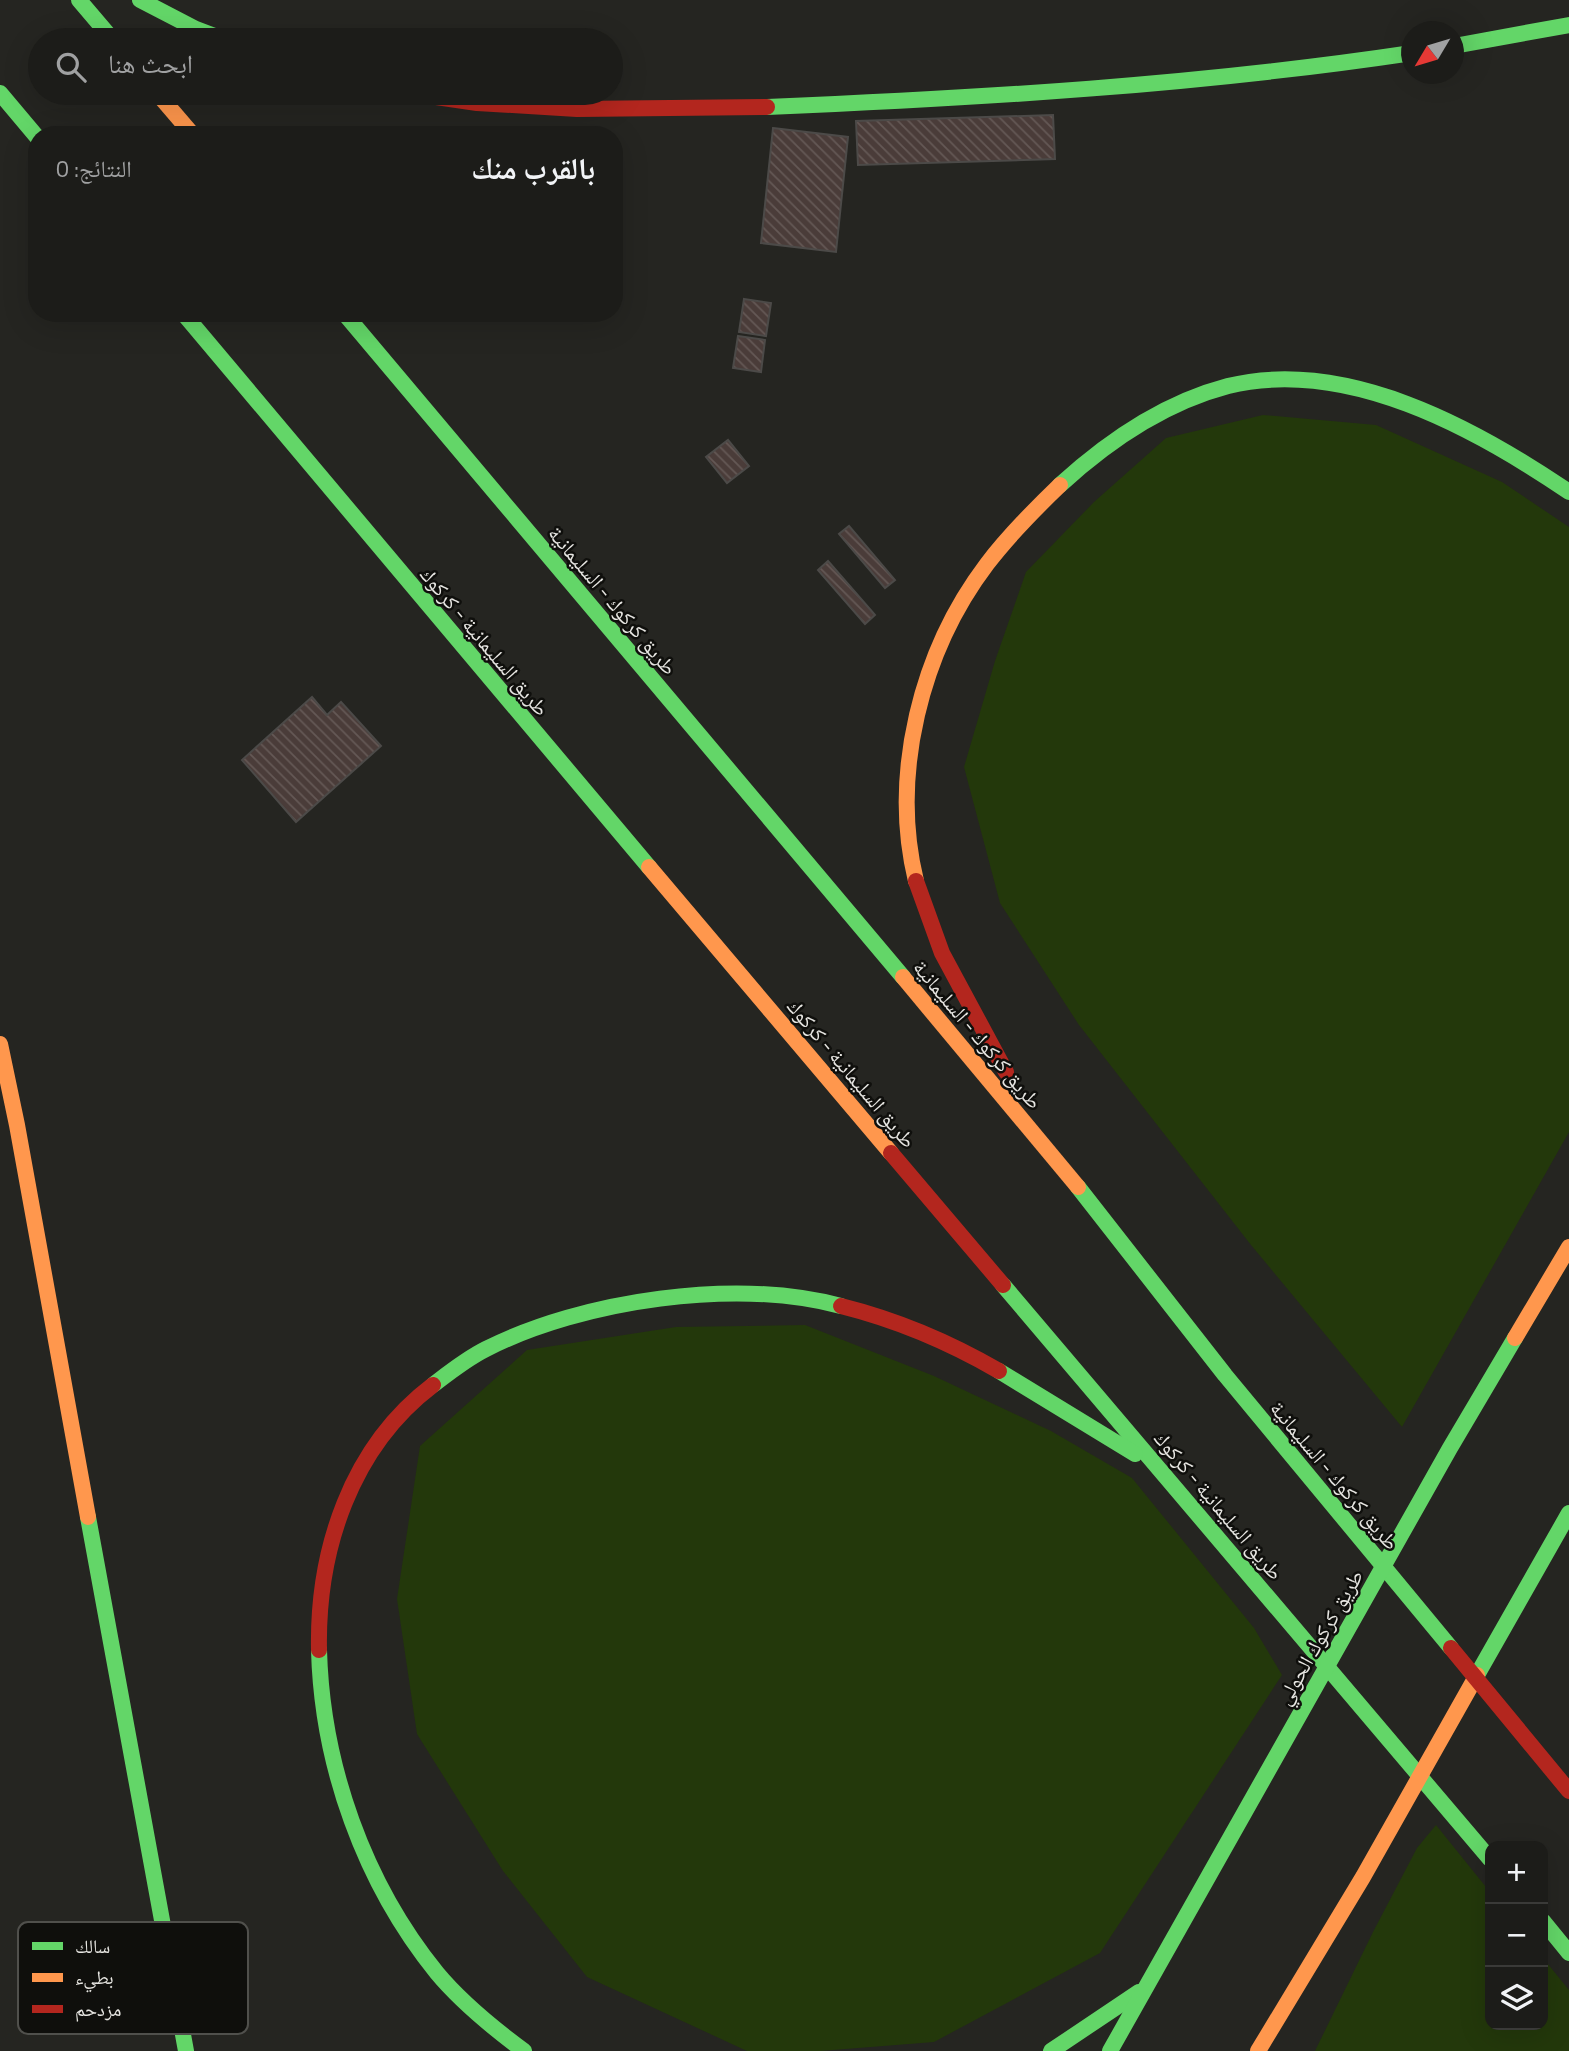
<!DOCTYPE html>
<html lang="ar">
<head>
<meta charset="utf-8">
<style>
	body { margin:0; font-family:"Titillium Web","Noto Naskh Arabic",sans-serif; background:#292926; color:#f1f3f6; direction:rtl }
	.controls { position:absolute; right:21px; bottom:21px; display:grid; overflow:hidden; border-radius:14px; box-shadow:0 7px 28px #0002 }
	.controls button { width:63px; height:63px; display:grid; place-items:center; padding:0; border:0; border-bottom:2px solid #3a3a38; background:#1c1c19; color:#f1f3f6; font:35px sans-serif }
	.compass { position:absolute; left:1401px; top:21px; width:63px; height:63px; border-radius:50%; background:#1c1c19; box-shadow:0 7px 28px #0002; rotate:232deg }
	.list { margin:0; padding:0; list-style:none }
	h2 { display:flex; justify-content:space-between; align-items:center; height:91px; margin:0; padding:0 28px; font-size:30px }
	h2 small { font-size:23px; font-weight:400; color:#a0a1a2 }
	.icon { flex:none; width:38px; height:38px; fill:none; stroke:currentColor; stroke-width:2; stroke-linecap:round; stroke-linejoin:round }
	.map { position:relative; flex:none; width:1569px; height:2051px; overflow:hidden; direction:ltr }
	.search { position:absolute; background:#1c1c19; box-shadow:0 7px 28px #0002; left:28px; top:28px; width:595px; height:77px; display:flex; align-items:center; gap:18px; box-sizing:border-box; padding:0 24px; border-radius:38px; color:#a0a1a2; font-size:26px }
	.panel { position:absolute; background:#1c1c19; box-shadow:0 7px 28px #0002; left:28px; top:126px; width:595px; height:196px; border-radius:28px; direction:rtl }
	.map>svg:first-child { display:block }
</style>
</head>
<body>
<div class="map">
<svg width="1569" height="2051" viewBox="0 0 1569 2051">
	<defs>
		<pattern id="building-back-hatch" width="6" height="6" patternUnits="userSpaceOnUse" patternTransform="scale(1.75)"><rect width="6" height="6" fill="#4a3c39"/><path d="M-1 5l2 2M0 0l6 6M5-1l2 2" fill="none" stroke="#645855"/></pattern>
	</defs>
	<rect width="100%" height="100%" fill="#252521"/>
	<g fill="#23380b">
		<path d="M1263,415l113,10 126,57 67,45v605l-167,295 -151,-182 -172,-220 -79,-122 -36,-136 31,-106 31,-89 68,-70 72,-64z"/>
		<path d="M805,1325l129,51 117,55 81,47 122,150 28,47 -182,278 -166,89 -114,9h-73l-160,-74 -84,-106 -86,-137 -20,-135 23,-153 107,-96 149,-23z"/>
		<path d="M1436,1825l54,67v133h53v-67l26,32v61h-254l58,-119 44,-84z"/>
	</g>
	<g fill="url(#building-back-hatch)" stroke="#4c4a48" stroke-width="2">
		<path d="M1053,115l2,44 -197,6 -2,-44z"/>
		<path d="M773,128l75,9 -12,115 -75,-9z"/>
		<path d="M744,299l27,4 -5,33 -27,-4z"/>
		<path d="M738,336l27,4 -4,32 -28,-4z"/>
		<path d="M728,440l21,26 -22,17 -21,-26z"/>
		<path d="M849,526l46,54 -10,8 -46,-54z"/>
		<path d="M828,561l47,54 -10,9 -47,-54z"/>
		<path d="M312,697l15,18 14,-13 40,44 -85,76 -54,-62z"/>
	</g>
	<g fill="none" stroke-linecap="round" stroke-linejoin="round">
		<g stroke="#63d668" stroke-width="16">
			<path d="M79,0l34,40"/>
			<path d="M140,0l56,29 29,11"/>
			<path d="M1454,46l115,-21"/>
			<path d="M0,93l37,44"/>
			<path d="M767,107c215,-9 431,-22 645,-54"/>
			<path d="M183,313l466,554"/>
			<path d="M344,313l559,664"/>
			<path d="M1060,485c48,-44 103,-82 168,-99 118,-29 247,42 341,106"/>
			<path d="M1078,1187l147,188 226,273"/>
			<path d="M1003,1285l487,574"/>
			<path d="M999,1371l136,83"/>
			<path d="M433,1385c17,-13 33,-26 53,-36 97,-49 249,-71 355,-43"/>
			<path d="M88,1517l98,534"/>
			<path d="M319,1650c3,115 45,233 118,323 25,30 56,55 87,78"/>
			<path d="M1477,1675l92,-162"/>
			<path d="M1543,1921l26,32"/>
			<path d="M1051,2051l88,-59"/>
			<path d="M1110,2051l340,-603 65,-110"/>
		</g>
		<g stroke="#ff974d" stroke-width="16">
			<path d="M157,93l36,42"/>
			<path d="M649,867l242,286"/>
			<path d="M916,881c-26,-107 5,-230 71,-317 22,-29 47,-54 73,-79"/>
			<path d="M903,977l175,210"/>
			<path d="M0,1044l17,81 71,392"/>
			<path d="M1515,1338l54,-91"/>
			<path d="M1258,2051l105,-174 114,-202"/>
		</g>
		<g stroke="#b3261e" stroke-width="16">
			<path d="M409,93l68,10 100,6 190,-2"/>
			<path d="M916,881l26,72 64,119"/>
			<path d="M891,1153l112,132"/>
			<path d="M841,1306c56,14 108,36 158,65"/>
			<path d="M1451,1648l118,143"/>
			<path d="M319,1650c-2,-100 32,-203 114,-265"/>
		</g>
	</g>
	<g text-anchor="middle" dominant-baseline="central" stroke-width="5" stroke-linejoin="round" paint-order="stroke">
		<g font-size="21" fill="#e7e6e2" stroke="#0f0f0c">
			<text transform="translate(613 600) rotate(50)">طريق كركوك - السليمانية</text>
			<text transform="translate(485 641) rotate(50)">طريق السليمانية - كركوك</text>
			<text transform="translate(978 1034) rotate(50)">طريق كركوك - السليمانية</text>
			<text transform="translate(852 1073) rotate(50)">طريق السليمانية - كركوك</text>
			<text transform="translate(1335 1475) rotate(50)">طريق كركوك - السليمانية</text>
			<text transform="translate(1219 1505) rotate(50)">طريق السليمانية - كركوك</text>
			<text transform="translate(1319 1637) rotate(-60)">طريق كركوك الحولي</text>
		</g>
	</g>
	<rect x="18" y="1922" width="230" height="112" rx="10" fill="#0f0f0c" stroke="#50504c" stroke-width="2"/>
	<rect x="32" y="1942" width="31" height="8" fill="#63d668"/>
	<rect x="32" y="1973" width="31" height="9" fill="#ff974d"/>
	<rect x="32" y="2005" width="31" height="8" fill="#b3261e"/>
	<g font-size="19" fill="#e7e6e2">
		<text x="75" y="1953">سالك</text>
		<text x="75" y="1984">بطيء</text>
		<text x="75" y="2016">مزدحم</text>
	</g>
</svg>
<div class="controls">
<button>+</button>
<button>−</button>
<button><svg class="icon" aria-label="layers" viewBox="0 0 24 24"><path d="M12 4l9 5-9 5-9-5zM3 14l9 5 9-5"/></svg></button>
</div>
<svg class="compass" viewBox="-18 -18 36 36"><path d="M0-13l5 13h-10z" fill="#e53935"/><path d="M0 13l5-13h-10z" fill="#a0a1a2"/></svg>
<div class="search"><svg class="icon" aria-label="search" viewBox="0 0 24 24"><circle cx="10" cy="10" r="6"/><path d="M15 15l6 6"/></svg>ابحث هنا</div>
<section class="panel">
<h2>بالقرب منك<small>النتائج: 0</small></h2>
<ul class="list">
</ul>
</section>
</div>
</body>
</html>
